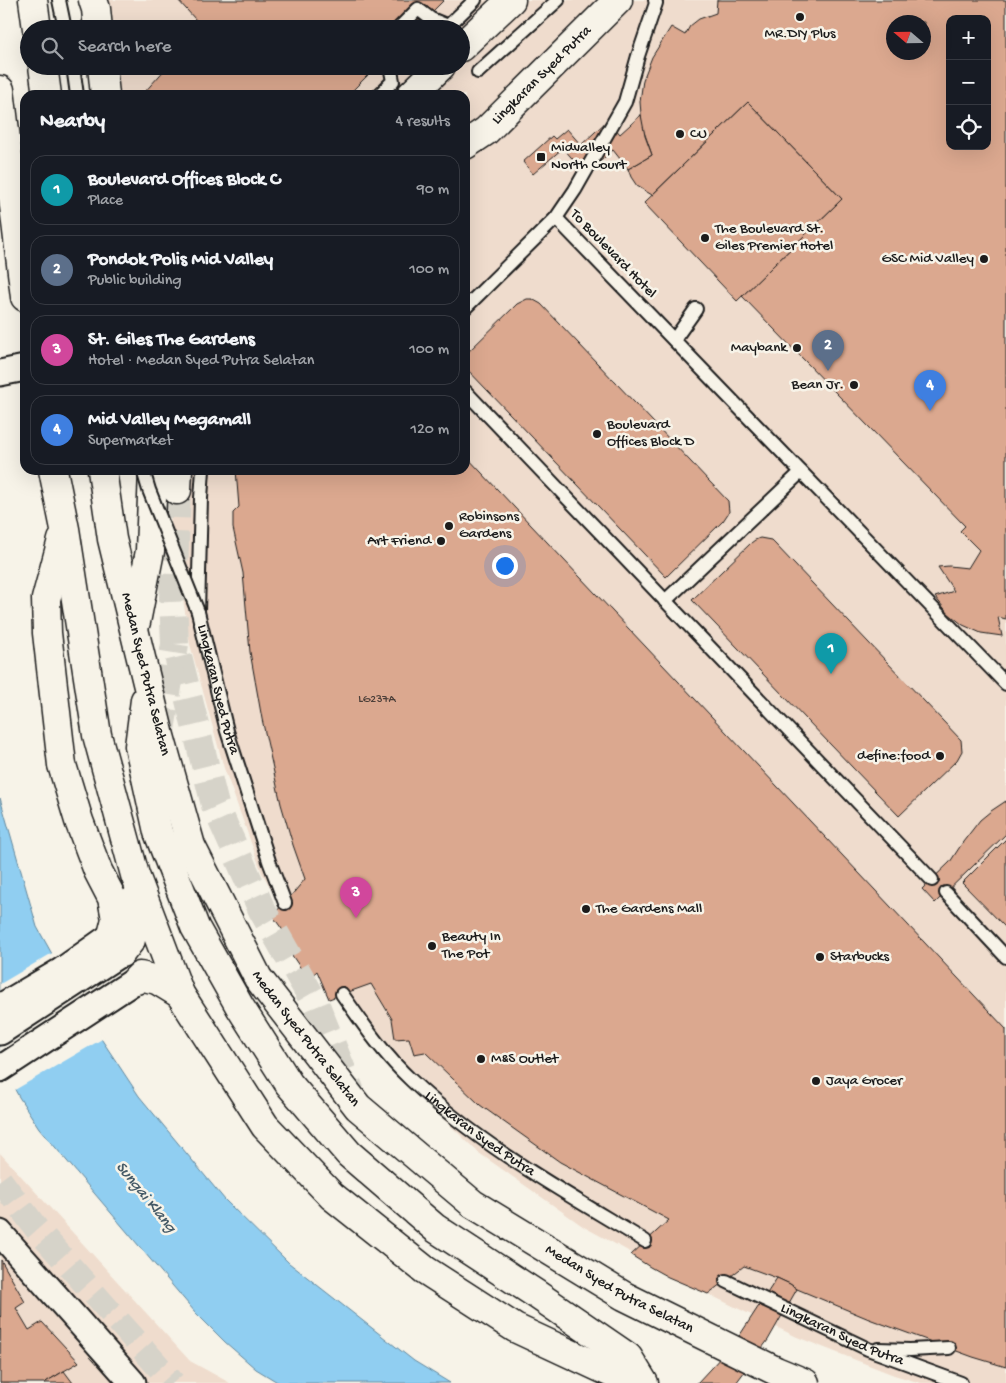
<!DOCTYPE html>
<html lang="en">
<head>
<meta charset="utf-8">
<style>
	body { margin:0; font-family:"Gochi Hand",sans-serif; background:#20242c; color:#f1f3f6 }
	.controls { position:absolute; right:15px; top:15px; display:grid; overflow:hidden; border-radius:10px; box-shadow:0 5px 20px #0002 }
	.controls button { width:45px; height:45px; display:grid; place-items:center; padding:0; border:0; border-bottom:1px solid #363941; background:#171b24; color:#f1f3f6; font:25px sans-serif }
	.compass { position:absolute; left:886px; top:15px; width:45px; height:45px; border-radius:50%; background:#171b24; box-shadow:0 5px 20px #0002; rotate:290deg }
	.you { position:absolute; left:504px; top:565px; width:18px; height:18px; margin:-12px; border:4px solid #fff; border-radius:50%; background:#1a73e8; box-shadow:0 0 0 8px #1a73e833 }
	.badge { display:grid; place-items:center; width:32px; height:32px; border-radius:50%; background:#8c9099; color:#fff; font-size:16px; font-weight:700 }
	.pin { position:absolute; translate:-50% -41px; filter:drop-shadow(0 1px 2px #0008) }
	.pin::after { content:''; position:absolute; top:26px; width:18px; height:15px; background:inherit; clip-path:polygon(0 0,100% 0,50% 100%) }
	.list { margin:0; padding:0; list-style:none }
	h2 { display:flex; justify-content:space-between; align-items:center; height:65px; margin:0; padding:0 20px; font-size:21px }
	h2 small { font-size:16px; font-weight:400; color:#9ea1a6 }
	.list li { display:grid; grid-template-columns:32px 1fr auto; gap:15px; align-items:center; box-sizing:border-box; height:70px; margin:0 10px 10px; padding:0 10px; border:1px solid #363941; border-radius:15px }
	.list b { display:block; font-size:19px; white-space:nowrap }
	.list p { margin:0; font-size:16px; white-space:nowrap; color:#9ea1a6 }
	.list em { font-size:16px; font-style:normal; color:#9ea1a6 }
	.icon { flex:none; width:28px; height:28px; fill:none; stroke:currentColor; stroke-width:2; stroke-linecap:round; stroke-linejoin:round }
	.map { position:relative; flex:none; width:1006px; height:1383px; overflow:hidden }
	.search { position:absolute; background:#171b24; box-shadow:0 5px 20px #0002; left:20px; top:20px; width:450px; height:55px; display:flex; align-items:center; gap:12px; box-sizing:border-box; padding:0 18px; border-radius:28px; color:#9ea1a6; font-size:19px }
	.panel { position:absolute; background:#171b24; box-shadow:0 5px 20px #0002; left:20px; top:90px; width:450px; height:385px; border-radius:15px }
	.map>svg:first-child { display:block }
</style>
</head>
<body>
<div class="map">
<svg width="1006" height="1383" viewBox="0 0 1006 1383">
	<rect width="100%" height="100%" fill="#f7f3e8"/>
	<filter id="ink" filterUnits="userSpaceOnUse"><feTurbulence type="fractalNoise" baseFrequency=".02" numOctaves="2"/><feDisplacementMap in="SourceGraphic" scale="10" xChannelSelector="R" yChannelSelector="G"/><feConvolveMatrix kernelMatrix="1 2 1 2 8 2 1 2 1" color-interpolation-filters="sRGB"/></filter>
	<g filter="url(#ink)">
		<g fill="#efdccd" fill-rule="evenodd">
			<path d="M87,0h919v1383h-85l-27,-8 -97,-38 -97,-47 -116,-63 -105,-74 -69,-66 -82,-101 -66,-113 -38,-105 -34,-124 -21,-134 -5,-40h301v-375h-358l-6,-29h360v-37h-368zM950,19h37v127h-37zM894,22h30v30h-30z"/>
			<path d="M0,1153l190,208 40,22h-230z"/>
		</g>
		<path fill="#90cef1" stroke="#62879c" d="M0,798l37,129 53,95 49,74 86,104 64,63 125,98 36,22h-171l-23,-14 -31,-27 -30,-30 -156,-184 -20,-31 -19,-35z"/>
		<path fill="#f7f3e8" d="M54,952l38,69 12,17 -91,53 -13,-24v-83z"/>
		<g fill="#dba88f" stroke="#1c1c1c" fill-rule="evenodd">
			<path d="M178,0h266l-29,29h-211z"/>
			<path d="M717,0h289v619l-8,-2 4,19 -21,-3 -18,-8 -15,-12 -13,-16 19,-6 -16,-24 11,-1 19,2 11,-18 -19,-19 5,-5 -223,-230 100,-97 -94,-97 -96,93 -15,-9 -6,-9 -3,-8 24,-14 -10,-29 -2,-24 3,-22 9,-23 19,-30 14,8 5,-9 9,-7 17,-6zM950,19h37v127h-37zM894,22h30v30h-30z"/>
			<path d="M168,66h209l-29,29h-206z"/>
			<path d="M748,102l94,97 -105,102 -93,-98z"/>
			<path d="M641,115l4,21 7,19 -24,14 -15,-19 -27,24 -23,-26 -30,26 -10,-12 29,-26 3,3 12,-10 14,16 27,-25 12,14z"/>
			<path d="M527,299h5l9,5 187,197 1,11 -6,9 -57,56 -201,-210v-12l52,-51z"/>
			<path d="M465,455l541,574v338l-33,-10 -104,-38 -72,-30 -7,-5 -13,-6 -33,-12 -36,28 -40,-17 -18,-10 -19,-12 38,-35 -109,-58 -80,-57 -55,-53 -11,2 -5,-16 -14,1 -3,-20 -21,-35 -42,15 -12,-28 -9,8 -19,-28 5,-5 -22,-31 13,-12 20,-24 -12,-34 -12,-41 -19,-85 -12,-67 -7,-79 -10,-45v-15l6,-6 -3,-37h229z"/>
			<path d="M760,538l11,2 4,4 186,196 1,11 -5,9 -58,56 -207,-216 59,-57 4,-3z"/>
			<path d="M1006,801v33l-71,69 -13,-14 28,-27 13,-20 17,-22 11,-9z"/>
			<path d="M1006,839v89l-44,-45z"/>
			<path d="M1,1260l24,42 -9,6 13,22 13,-8 37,40 -35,21h-44z"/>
			<path d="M777,1278l13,6 7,5 -29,51 -32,43h-39l39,-42z"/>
			<path d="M64,1371l9,12h-29z"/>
		</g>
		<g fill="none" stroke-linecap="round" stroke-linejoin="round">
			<path stroke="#d6d3c9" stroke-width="25" stroke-dasharray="25 12" stroke-linecap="butt" d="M0,1180l36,48 137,155"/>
			<path stroke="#d6d3c9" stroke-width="28" stroke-dasharray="28 14" stroke-linecap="butt" d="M177,490l-4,108 2,46 40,161 47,105 53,93 36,89"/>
			<path stroke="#d6d3c9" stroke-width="28" stroke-dasharray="28 14" stroke-linecap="butt" d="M160,736l15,-92"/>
			<defs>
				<g id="service">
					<path d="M59,0l6,29"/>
					<path d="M398,29l20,-20 13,10 17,7 27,-26"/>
					<path d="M73,66l4,29"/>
					<path d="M478,72l80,-72"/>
					<path d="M379,95l14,-14 -3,-15"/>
					<path d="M556,218l450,466"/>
					<path d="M465,308l91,-90 19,-28 50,-88 13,-46 18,-53 -1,-3"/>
					<path d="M674,340l22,-31"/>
					<path d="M465,391l467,489"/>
					<path id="s1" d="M203,470l-2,28 -3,114 29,119 42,130 16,42"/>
					<path d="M665,601l136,-129"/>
					<path d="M946,893l60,64"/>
					<path id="s2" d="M342,994c21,30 42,61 69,86 69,66 153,112 234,161"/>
					<path id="s3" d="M726,1281l142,68 93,34"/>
					<path d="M878,1349l32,1 39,-2"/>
				</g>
				<g id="minor">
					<path d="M0,373l25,-5"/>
					<path d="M0,1007l61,-36 51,-36"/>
					<path d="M0,1032l121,-79"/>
					<path d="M0,1069l136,-89"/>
					<path d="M0,1233l133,150"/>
				</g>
				<g id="tertiary">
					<path d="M93,0l3,9 2,20"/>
					<path d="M461,47l50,-47"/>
					<path d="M102,66l3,29"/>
					<path d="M411,95l30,-29"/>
					<path id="s4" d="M465,145l21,-14 132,-131"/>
					<path d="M177,490l1,-20"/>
				</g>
				<g id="secondary">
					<path d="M33,0l4,29"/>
					<path d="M43,66l4,29"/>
					<path d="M0,90l25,207"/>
					<path d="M53,470l12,59 32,206 38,140 45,119 85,132 67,70 93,74 90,58 118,55"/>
					<path id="s5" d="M102,470l10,69 48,197 31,110 67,132 100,129 115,97 151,92 152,75 29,12"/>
					<path d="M62,540l-16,59 1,34 15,132 17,56 19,50 14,27 4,21 -4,16"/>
					<path d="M136,622l14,-71 3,-81"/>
					<path d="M145,700l-6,46 19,86 37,95 45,80 49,77 60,70 86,74 101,66 92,63 16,26"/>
					<path d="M121,953l10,-13 3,-40"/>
					<path d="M136,980l4,-4 17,4 23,14"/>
				</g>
			</defs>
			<use href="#service" stroke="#1c1c1c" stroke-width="16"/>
			<use href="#minor" stroke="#1c1c1c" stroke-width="29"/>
			<use href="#tertiary" stroke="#1c1c1c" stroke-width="31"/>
			<use href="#secondary" stroke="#1c1c1c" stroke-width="31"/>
			<use href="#service" stroke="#f7f3e8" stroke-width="12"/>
			<use href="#minor" stroke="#f7f3e8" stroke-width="25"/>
			<use href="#tertiary" stroke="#f7f3e8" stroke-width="28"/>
			<use href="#secondary" stroke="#f7f3e8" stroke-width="28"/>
			<defs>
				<path id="service-bridge" d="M143,470l6,20 49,122"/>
			</defs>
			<use href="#service-bridge" stroke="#1c1c1c" stroke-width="16" stroke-linecap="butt"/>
			<use href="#service-bridge" stroke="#f7f3e8" stroke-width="12"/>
		</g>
	</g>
	<g fill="#1c1c1c" stroke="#f7f3e8" stroke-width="2">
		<circle cx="800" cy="17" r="5"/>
		<circle cx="680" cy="134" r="5"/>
		<rect x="536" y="152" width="10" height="10" rx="2.5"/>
		<circle cx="705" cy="238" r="5"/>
		<circle cx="984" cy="259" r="5"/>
		<circle cx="797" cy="348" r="5"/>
		<circle cx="854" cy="385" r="5"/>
		<circle cx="597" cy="434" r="5"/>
		<circle cx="449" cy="526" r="5"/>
		<circle cx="441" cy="541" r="5"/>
		<circle cx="940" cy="756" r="5"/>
		<circle cx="586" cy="909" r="5"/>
		<circle cx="432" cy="946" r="5"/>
		<circle cx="820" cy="957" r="5"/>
		<circle cx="481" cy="1059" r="5"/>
		<circle cx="816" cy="1081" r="5"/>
	</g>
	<g text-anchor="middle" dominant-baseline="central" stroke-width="5" stroke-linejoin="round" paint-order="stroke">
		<g font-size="12" fill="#4c3f39">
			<text x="377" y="700">LG237A</text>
		</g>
		<g font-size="15" fill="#1c1c1c" stroke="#f7f3e8" text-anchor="start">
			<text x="800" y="34" text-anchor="middle">MR.DIY Plus</text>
			<text x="690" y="134">CU</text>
			<text x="551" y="148">Midvalley<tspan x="551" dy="17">North Court</tspan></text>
			<text x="715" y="229">The Boulevard St.<tspan x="715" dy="17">Giles Premier Hotel</tspan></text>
			<text x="974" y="259" text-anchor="end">GSC Mid Valley</text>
			<text x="787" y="348" text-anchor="end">Maybank</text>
			<text x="844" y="385" text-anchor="end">Bean Jr.</text>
			<text x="607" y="425">Boulevard<tspan x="607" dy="17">Offices Block D</tspan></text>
			<text x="459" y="517">Robinsons<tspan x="459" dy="17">Gardens</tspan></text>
			<text x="431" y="541" text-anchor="end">Art Friend</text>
			<text x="930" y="756" text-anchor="end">define:food</text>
			<text x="596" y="909">The Gardens Mall</text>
			<text x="442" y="937">Beauty In<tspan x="442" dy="17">The Pot</tspan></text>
			<text x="830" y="957">Starbucks</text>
			<text x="491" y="1059">M&amp;S Outlet</text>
			<text x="826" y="1081">Jaya Grocer</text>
		</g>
		<g font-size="15" fill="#1c1c1c" stroke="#f7f3e8">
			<text stroke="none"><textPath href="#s4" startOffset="104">Lingkaran Syed Putra</textPath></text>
			<text transform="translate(613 254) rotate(46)">To Boulevard Hotel</text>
			<text stroke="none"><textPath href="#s5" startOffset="209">Medan Syed Putra Selatan</textPath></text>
			<text stroke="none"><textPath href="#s1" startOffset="222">Lingkaran Syed Putra</textPath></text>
			<text stroke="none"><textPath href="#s5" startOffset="612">Medan Syed Putra Selatan</textPath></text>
			<text stroke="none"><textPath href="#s2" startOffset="198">Lingkaran Syed Putra</textPath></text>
			<text stroke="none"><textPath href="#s5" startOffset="1018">Medan Syed Putra Selatan</textPath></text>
			<text stroke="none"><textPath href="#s3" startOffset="128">Lingkaran Syed Putra</textPath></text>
		</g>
		<g font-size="16" font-style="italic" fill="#455a67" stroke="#f7f3e8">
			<text transform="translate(145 1198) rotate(51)">Sungai Klang</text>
		</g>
	</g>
</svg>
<div class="controls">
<button>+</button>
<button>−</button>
<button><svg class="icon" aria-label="locate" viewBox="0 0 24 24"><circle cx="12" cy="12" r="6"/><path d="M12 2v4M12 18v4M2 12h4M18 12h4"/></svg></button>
</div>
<svg class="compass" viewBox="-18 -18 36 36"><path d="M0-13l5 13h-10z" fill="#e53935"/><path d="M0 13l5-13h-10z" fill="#9ea1a6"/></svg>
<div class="you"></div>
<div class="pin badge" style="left:831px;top:674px;background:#0f9aa8">1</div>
<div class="pin badge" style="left:828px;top:371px;background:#5c6f8a">2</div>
<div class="pin badge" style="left:356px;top:918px;background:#d1479c">3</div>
<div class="pin badge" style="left:930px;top:411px;background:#3f7fe0">4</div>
<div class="search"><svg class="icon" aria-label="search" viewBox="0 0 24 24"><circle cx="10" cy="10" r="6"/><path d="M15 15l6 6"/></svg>Search here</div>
<section class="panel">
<h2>Nearby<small>4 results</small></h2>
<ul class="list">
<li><span class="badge" style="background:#0f9aa8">1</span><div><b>Boulevard Offices Block C</b><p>Place</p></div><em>90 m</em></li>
<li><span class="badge" style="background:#5c6f8a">2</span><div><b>Pondok Polis Mid Valley</b><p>Public building</p></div><em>100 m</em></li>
<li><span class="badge" style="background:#d1479c">3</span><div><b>St. Giles The Gardens</b><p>Hotel · Medan Syed Putra Selatan</p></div><em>100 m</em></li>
<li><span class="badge" style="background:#3f7fe0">4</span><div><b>Mid Valley Megamall</b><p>Supermarket</p></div><em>120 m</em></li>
</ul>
</section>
</div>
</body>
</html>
